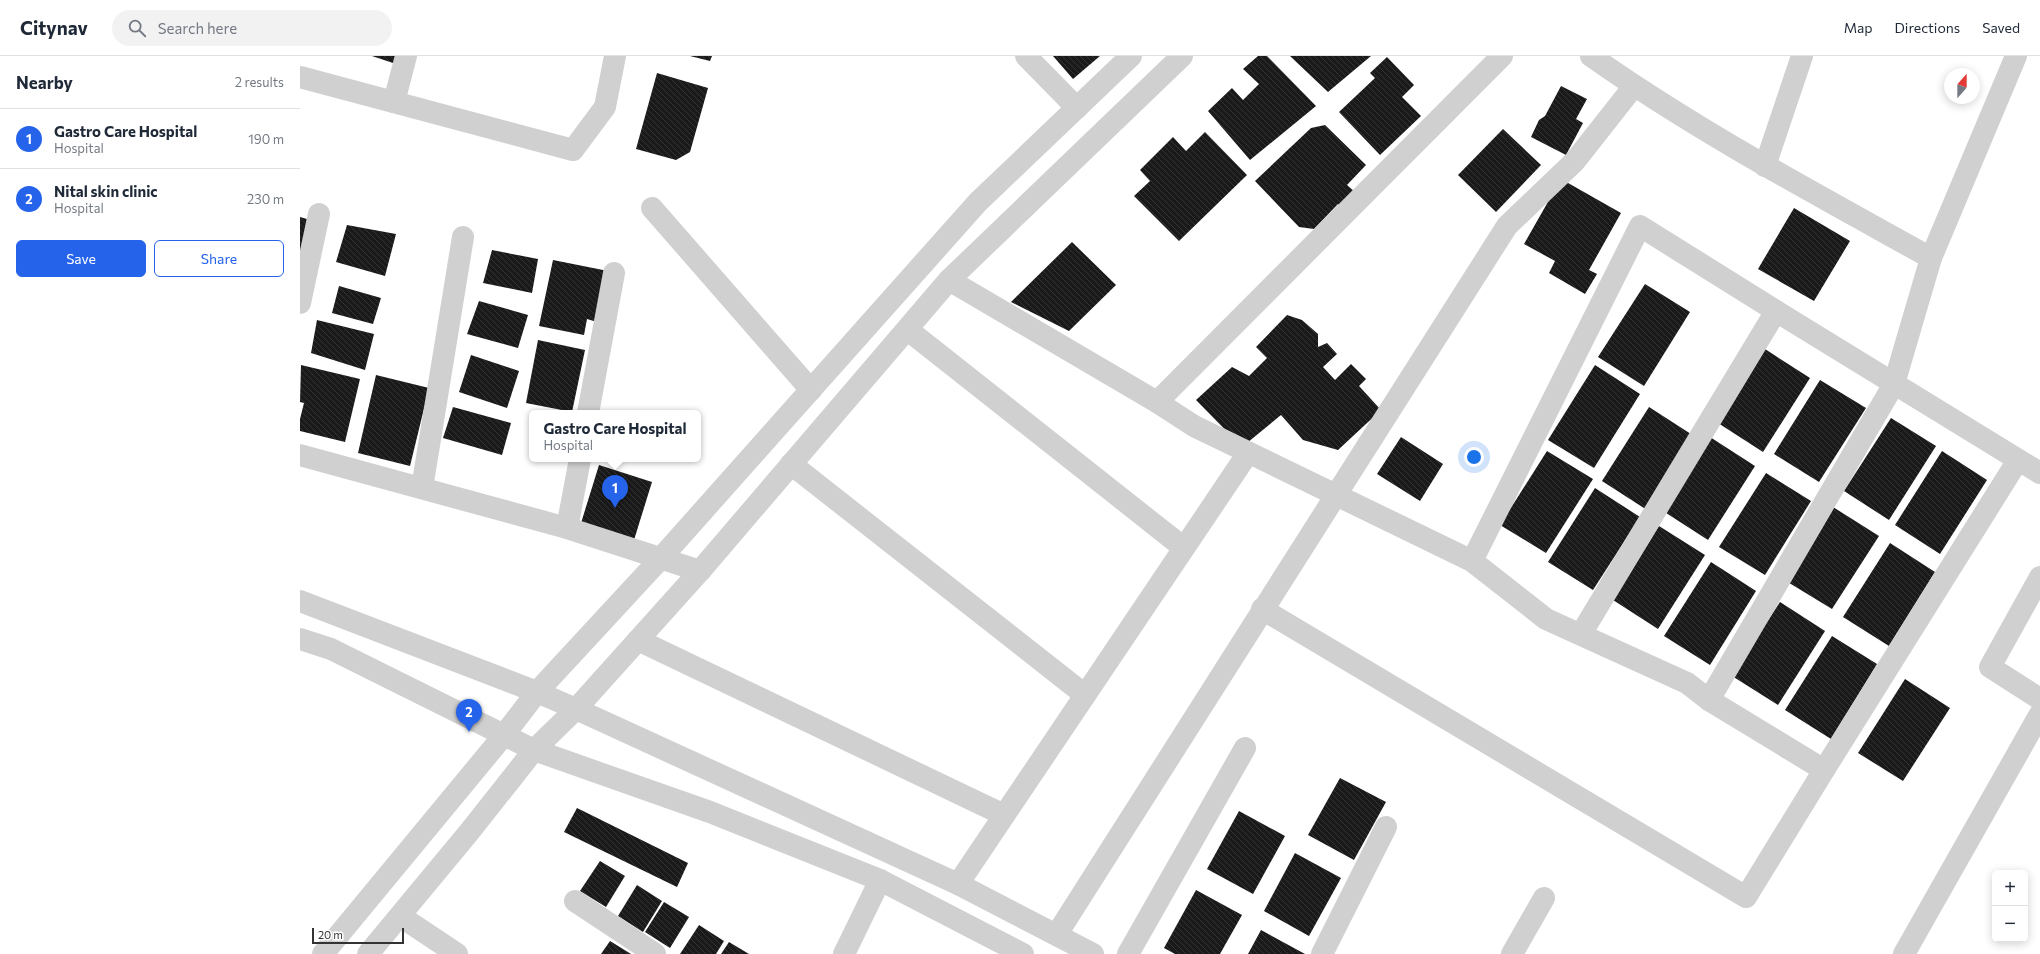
<!DOCTYPE html>
<html lang="en">
<head>
<meta charset="utf-8">
<style>
	body { margin:0; font-family:Commissioner,sans-serif; background:#f2f2f3; color:#1f2937 }
	.controls { position:absolute; right:12px; bottom:12px; display:grid; overflow:hidden; border-radius:6px; box-shadow:0 2px 10px #0003 }
	.controls button { width:36px; height:36px; display:grid; place-items:center; padding:0; border:0; border-bottom:1px solid #e0e1e3; background:#fff; color:#1f2937; font:20px sans-serif }
	.compass { position:absolute; left:1644px; top:12px; width:36px; height:36px; border-radius:50%; background:#fff; box-shadow:0 2px 10px #0003; rotate:21deg }
	.scale { position:absolute; left:12px; bottom:10px; width:92px; box-sizing:border-box; padding-left:4px; border:2px solid #333; border-top:0; font-size:11px; line-height:14px; white-space:nowrap; color:#333; -webkit-text-stroke:3px #fff; paint-order:stroke }
	.you { position:absolute; left:1174px; top:401px; width:14px; height:14px; margin:-10px; border:3px solid #fff; border-radius:50%; background:#1a73e8; box-shadow:0 0 0 6px #1a73e833 }
	.badge { display:grid; place-items:center; width:26px; height:26px; border-radius:50%; background:#2563eb; color:#fff; font-size:13px; font-weight:700 }
	.pin { position:absolute; translate:-50% -33px; filter:drop-shadow(0 1px 2px #0008) }
	.pin::after { content:''; position:absolute; top:21px; width:14px; height:12px; background:inherit; clip-path:polygon(0 0,100% 0,50% 100%) }
	.popup { position:absolute; left:229px; top:354px; width:172px; height:52px; box-sizing:border-box; display:grid; place-content:center; border-radius:6px; background:#fff; filter:drop-shadow(0 1px 3px #0005); font-size:13px; white-space:nowrap; color:#747a83 }
	.popup b { font-size:15px; color:#1f2937 }
	.popup::after { content:''; position:absolute; left:50%; top:100%; margin-left:-8px; border:8px solid transparent; border-top-color:#fff }
	.list { margin:0; padding:0; list-style:none }
	h2 { display:flex; justify-content:space-between; align-items:center; height:52px; margin:0; padding:0 16px; font-size:17px }
	h2 small { font-size:13px; font-weight:400; color:#747a83 }
	.list li { display:grid; grid-template-columns:26px 1fr auto; gap:12px; align-items:center; box-sizing:border-box; height:60px; padding:0 16px; border-top:1px solid #e0e1e3 }
	.list b { display:block; font-size:15px; white-space:nowrap }
	.list p { margin:0; font-size:13px; white-space:nowrap; color:#747a83 }
	.list em { font-size:13px; font-style:normal; color:#747a83 }
	.actions { display:flex; gap:8px; padding:12px 16px }
	.actions a { flex:1; padding:9px 0; border:1px solid #2563eb; border-radius:6px; text-align:center; font-size:14px; color:#2563eb }
	.actions .main { background:#2563eb; color:#fff }
	.icon { flex:none; width:22px; height:22px; fill:none; stroke:currentColor; stroke-width:2; stroke-linecap:round; stroke-linejoin:round }
	.map { position:relative; flex:none; width:1740px; height:898px; overflow:hidden }
	header { display:flex; align-items:center; gap:24px; box-sizing:border-box; height:56px; padding:0 20px; background:#fff; border-bottom:1px solid #e0e1e3 }
	header strong { font-size:19px }
	nav { display:flex; gap:22px; margin-inline-start:auto; font-size:14px }
	.search { width:280px; height:36px; background:#f2f2f3; display:flex; align-items:center; gap:10px; box-sizing:border-box; padding:0 14px; border-radius:22px; color:#747a83; font-size:15px }
	main { display:flex }
	aside { flex:1; background:#fff }
	.map>svg:first-child { display:block }
</style>
</head>
<body>
<header>
<strong>Citynav</strong>
<div class="search"><svg class="icon" aria-label="search" viewBox="0 0 24 24"><circle cx="10" cy="10" r="6"/><path d="M15 15l6 6"/></svg>Search here</div>
<nav><a>Map</a><a>Directions</a><a>Saved</a></nav>
</header>
<main>
<aside>
<h2>Nearby<small>2 results</small></h2>
<ul class="list">
<li><span class="badge">1</span><div><b>Gastro Care Hospital</b><p>Hospital</p></div><em>190 m</em></li>
<li><span class="badge">2</span><div><b>Nital skin clinic</b><p>Hospital</p></div><em>230 m</em></li>
</ul>
<div class="actions"><a class="main">Save</a><a>Share</a></div>
</aside>
<div class="map">
<svg width="1740" height="898" viewBox="0 0 1740 898">
	<defs>
		<pattern id="building-back-hatch" width="6" height="6" patternUnits="userSpaceOnUse"><rect width="6" height="6" fill="#1a1a1a"/><path d="M-1 5l2 2M0 0l6 6M5-1l2 2" fill="none" stroke="#333"/></pattern>
	</defs>
	<rect width="100%" height="100%" fill="#fff"/>
	<g fill="url(#building-back-hatch)">
		<path d="M72,0h27l-3,8z"/>
		<path d="M390,0h22l-2,5z"/>
		<path d="M753,0h47l-27,23z"/>
		<path d="M958,0h9l49,50 -66,54 -42,-49 24,-23 11,12 16,-16 -16,-15z"/>
		<path d="M990,0h81l-43,36z"/>
		<path d="M1087,1l27,28 -12,12 19,19 -41,39 -41,-43 36,-34 -5,-5z"/>
		<path d="M357,17l51,15 -18,64 -14,8 -40,-11z"/>
		<path d="M1261,30l26,13 -11,20 7,4 -17,32 -35,-18 8,-17 6,-4z"/>
		<path d="M1025,69l41,40 -19,20 8,7 -14,15 -3,-3 -24,25 -15,-2 -44,-46 56,-53z"/>
		<path d="M1203,73l38,36 -45,47 -38,-37z"/>
		<path d="M905,76l42,43 -68,66 -45,-45 16,-15 -10,-11 33,-33 13,14z"/>
		<path d="M1261,123l60,34 -32,57 8,4 -12,20 -36,-21 6,-12 -31,-17z"/>
		<path d="M1494,152l56,33 -36,60 -56,-32z"/>
		<path d="M0,161l7,2 -7,38z"/>
		<path d="M47,169l49,9 -11,42 -49,-14z"/>
		<path d="M772,186l44,43 -47,46 -58,-29z"/>
		<path d="M192,194l46,9 -6,34 -49,-10z"/>
		<path d="M253,204l55,11 -11,51 -10,-3 -3,16 -45,-9z"/>
		<path d="M1345,228l45,28 -46,74 -46,-29z"/>
		<path d="M39,230l42,12 -8,26 -41,-11z"/>
		<path d="M179,245l49,14 -10,33 -51,-14z"/>
		<path d="M987,259l15,5 16,14v13l9,-4 10,11 -14,13 12,13 16,-16 15,15 -7,7 22,24 -43,40 -35,-10 -22,-25 -39,32 -46,-47 36,-33 17,9 18,-18 -11,-11z"/>
		<path d="M17,264l57,14 -9,36 -54,-17z"/>
		<path d="M238,284l47,10 -13,62 -46,-9z"/>
		<path d="M1465,293l45,29 -47,74 -45,-29z"/>
		<path d="M171,299l48,16 -12,37 -48,-16z"/>
		<path d="M1,309l59,14 -15,63 -45,-11v-12l4,-16 -4,-1z"/>
		<path d="M1295,309l45,29 -46,74 -46,-28z"/>
		<path d="M76,319l53,13 -19,78 -52,-13z"/>
		<path d="M1520,324l46,28 -47,74 -45,-28z"/>
		<path d="M153,351l58,16 -9,32 -59,-17z"/>
		<path d="M1349,351l45,29 -47,74 -45,-29z"/>
		<path d="M1591,362l45,28 -47,74 -45,-29z"/>
		<path d="M1101,381l42,27 -23,37 -43,-27z"/>
		<path d="M1410,381l45,29 -47,74 -45,-29z"/>
		<path d="M1247,395l46,28 -47,74 -46,-28z"/>
		<path d="M1642,395l45,29 -47,74 -45,-29z"/>
		<path d="M299,409l53,17 -18,58 -53,-17z"/>
		<path d="M1466,417l45,28 -46,74 -46,-28z"/>
		<path d="M1295,432l45,29 -47,73 -45,-28z"/>
		<path d="M1533,451l46,29 -47,73 -46,-28z"/>
		<path d="M1359,470l46,29 -47,74 -45,-29z"/>
		<path d="M1590,487l45,29 -46,74 -46,-29z"/>
		<path d="M1411,506l45,29 -46,74 -46,-29z"/>
		<path d="M1480,546l45,29 -47,74 -46,-29z"/>
		<path d="M1532,580l45,28 -46,75 -46,-29z"/>
		<path d="M1605,623l45,29 -47,73 -45,-28z"/>
		<path d="M1040,722l46,24 -32,58 -46,-25z"/>
		<path d="M277,752l111,55 -11,24 -113,-55z"/>
		<path d="M939,755l46,25 -32,58 -46,-25z"/>
		<path d="M995,797l46,25 -32,58 -45,-25z"/>
		<path d="M300,805l25,15 -19,31 -26,-16z"/>
		<path d="M337,829l25,16 -19,31 -25,-16z"/>
		<path d="M896,834l46,25 -22,39h-45l-11,-6z"/>
		<path d="M364,846l25,15 -19,31 -25,-16z"/>
		<path d="M399,869l25,16 -8,13h-36z"/>
		<path d="M961,874l44,24h-57z"/>
		<path d="M310,885l21,13h-30z"/>
		<path d="M429,886l20,12h-28z"/>
	</g>
	<g fill="none" stroke-linecap="round" stroke-linejoin="round">
		<g stroke="#d0d0d0" stroke-width="22">
			<path d="M726,0l51,52"/>
			<path d="M1291,0c108,76 225,138 340,202"/>
			<path d="M0,21l273,73 32,-43 10,-51"/>
			<path d="M94,46l12,-46"/>
			<path d="M1465,110l37,-110"/>
			<path d="M352,152l159,182"/>
			<path d="M649,224l208,122 37,24 278,135 74,58 141,64 22,17 115,70 -78,127 -484,-288"/>
			<path d="M0,247l19,-89"/>
			<path d="M608,274l276,218"/>
			<path d="M857,346l345,-346"/>
			<path d="M288,357l26,-140"/>
			<path d="M0,399l267,73 133,43"/>
			<path d="M491,408l294,231"/>
			<path d="M122,432l41,-251"/>
			<path d="M267,472l13,-69"/>
			<path d="M1172,505l168,-335 136,85 264,162"/>
			<path d="M1740,521l-50,90 50,32"/>
			<path d="M1281,578l195,-323"/>
			<path d="M338,584l366,175"/>
			<path d="M1409,644l185,-316 37,-126 85,-202"/>
			<path d="M1524,714l194,-310"/>
			<path d="M658,828l290,-431"/>
			<path d="M275,845l80,53"/>
			<path d="M100,860l57,38"/>
			<path d="M757,878l450,-708 68,-65 59,-75"/>
			<path d="M544,898l36,-74"/>
			<path d="M828,898l117,-206"/>
			<path d="M1022,898l64,-127"/>
			<path d="M1212,898l32,-56"/>
			<path d="M1604,898l136,-240"/>
		</g>
		<g stroke="#d0d0d0" stroke-width="22">
			<path d="M0,545l237,91 39,17 382,175 135,70"/>
			<path d="M0,583l31,10 203,101 176,62 170,68 143,74"/>
			<path d="M23,898l181,-219 33,-43 124,-134 317,-356 153,-146"/>
			<path d="M68,898l102,-123 64,-81 42,-41 124,-138 249,-291 233,-224"/>
		</g>
	</g>
</svg>
<div class="controls">
<button>+</button>
<button>−</button>
</div>
<svg class="compass" viewBox="-18 -18 36 36"><path d="M0-13l5 13h-10z" fill="#e53935"/><path d="M0 13l5-13h-10z" fill="#747a83"/></svg>
<div class="scale">20 m</div>
<div class="you"></div>
<div class="pin badge" style="left:315px;top:452px">1</div>
<div class="popup"><b>Gastro Care Hospital</b>Hospital</div>
<div class="pin badge" style="left:169px;top:676px">2</div>
</div>
</main>
</body>
</html>
